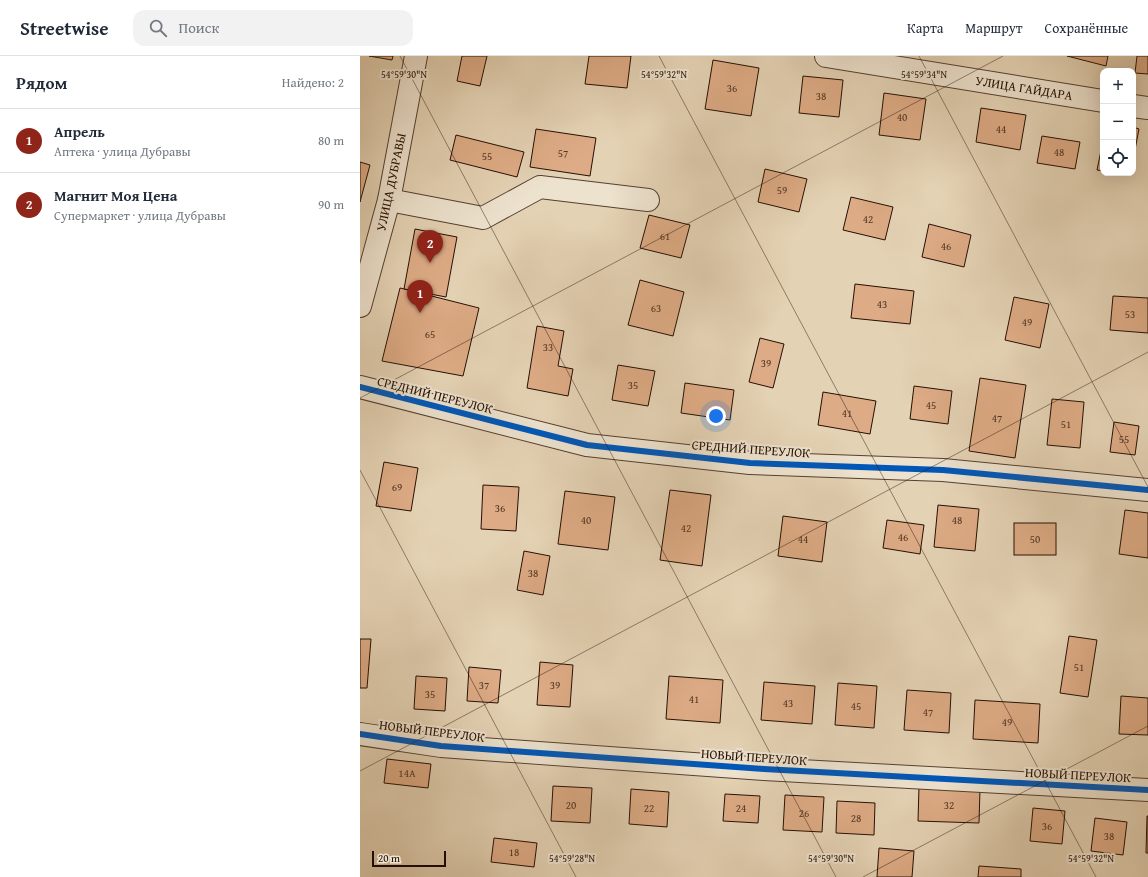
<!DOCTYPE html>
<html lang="ru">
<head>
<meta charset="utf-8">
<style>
	body { margin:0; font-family:"Gentium Book Plus",serif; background:#f2f2f3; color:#1f2937 }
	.controls { position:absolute; right:12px; top:12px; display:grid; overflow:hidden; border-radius:8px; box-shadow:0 4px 16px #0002 }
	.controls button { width:36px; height:36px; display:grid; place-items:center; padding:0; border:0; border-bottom:1px solid #e0e1e3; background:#fff; color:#1f2937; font:20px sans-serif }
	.scale { position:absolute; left:12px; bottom:10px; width:74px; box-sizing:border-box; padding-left:4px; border:2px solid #250f04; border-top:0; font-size:11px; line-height:14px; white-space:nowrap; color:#250f04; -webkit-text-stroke:3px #ede2ce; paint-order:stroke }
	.you { position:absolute; left:356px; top:360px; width:14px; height:14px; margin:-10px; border:3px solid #fff; border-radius:50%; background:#1a73e8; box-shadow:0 0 0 6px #1a73e833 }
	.badge { display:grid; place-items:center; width:26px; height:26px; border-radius:50%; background:#8f2418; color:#fff; font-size:13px; font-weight:700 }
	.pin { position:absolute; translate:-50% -33px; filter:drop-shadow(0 1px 2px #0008) }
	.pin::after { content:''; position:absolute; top:21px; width:14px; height:12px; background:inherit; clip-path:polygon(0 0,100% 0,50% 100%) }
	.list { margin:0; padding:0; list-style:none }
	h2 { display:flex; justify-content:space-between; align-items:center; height:52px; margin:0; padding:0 16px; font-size:17px }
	h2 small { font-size:13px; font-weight:400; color:#747a83 }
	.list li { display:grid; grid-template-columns:26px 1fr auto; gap:12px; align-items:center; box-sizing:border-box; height:64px; padding:0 16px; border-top:1px solid #e0e1e3 }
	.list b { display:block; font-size:15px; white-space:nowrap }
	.list p { margin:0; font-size:13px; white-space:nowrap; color:#747a83 }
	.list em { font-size:13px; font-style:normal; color:#747a83 }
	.icon { flex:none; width:22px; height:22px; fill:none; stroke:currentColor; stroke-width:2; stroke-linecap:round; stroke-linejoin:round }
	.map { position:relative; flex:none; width:788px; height:821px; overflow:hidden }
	header { display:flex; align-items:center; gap:24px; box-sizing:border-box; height:56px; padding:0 20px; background:#fff; border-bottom:1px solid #e0e1e3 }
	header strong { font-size:19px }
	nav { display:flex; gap:22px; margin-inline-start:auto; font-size:14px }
	.search { width:280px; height:36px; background:#f2f2f3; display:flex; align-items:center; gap:10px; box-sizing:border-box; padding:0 14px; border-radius:12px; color:#747a83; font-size:15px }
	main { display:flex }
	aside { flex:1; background:#fff }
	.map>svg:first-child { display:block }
</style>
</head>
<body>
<header>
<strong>Streetwise</strong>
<div class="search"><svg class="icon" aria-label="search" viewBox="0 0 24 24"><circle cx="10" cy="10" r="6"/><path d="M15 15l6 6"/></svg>Поиск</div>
<nav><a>Карта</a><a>Маршрут</a><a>Сохранённые</a></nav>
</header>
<main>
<aside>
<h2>Рядом<small>Найдено: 2</small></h2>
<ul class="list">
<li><span class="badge">1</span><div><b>Апрель</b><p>Аптека · улица Дубравы</p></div><em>80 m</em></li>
<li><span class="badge">2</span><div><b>Магнит Моя Цена</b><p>Супермаркет · улица Дубравы</p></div><em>90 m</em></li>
</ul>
</aside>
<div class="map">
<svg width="788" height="821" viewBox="0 0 788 821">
	<rect width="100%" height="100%" fill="#e4d2b4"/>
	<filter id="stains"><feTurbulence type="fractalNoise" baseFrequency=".005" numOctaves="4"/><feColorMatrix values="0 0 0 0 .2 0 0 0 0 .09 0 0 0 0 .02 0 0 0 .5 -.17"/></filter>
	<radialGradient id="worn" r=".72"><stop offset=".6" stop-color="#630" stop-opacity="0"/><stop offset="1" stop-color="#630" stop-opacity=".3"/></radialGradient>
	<g fill="#ddab85" stroke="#250f04">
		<path d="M9,0h24l-1,4z"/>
		<path d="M102,0h25l-7,30 -23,-5z"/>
		<path d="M229,0h42l-4,32 -42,-4z"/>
		<path d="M707,0h41l-2,10z"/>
		<path d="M777,0h11v18l-13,-1z"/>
		<path d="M353,4l46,8 -8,48 -46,-7z"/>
		<path d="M443,20l40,4 -4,37 -40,-4z"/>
		<path d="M524,37l42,6 -6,41 -41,-5z"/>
		<path d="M621,52l45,7 -6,35 -44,-8z"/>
		<path d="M773,71l6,2 -6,31z"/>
		<path d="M176,73l60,9 -6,38 -60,-9z"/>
		<path d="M96,79l68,17 -7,25 -67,-17z"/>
		<path d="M682,80l38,6 -5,27 -38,-6z"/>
		<path d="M743,85v30l-6,-1z"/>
		<path d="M0,106l10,3 -10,37z"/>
		<path d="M405,113l42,10 -8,33 -41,-10z"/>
		<path d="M491,141l42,10 -8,33 -42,-10z"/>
		<path d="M289,159l41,10 -9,33 -41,-10z"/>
		<path d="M569,168l42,11 -7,32 -42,-10z"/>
		<path d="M55,173l42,8 -11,60 -42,-8z"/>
		<path d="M280,224l44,12 -11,44 -45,-11z"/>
		<path d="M495,228l59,7 -4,33 -59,-6z"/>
		<path d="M40,232l79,20 -16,68 -81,-15z"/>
		<path d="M753,240l35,2v35l-38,-3z"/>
		<path d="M654,241l35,7 -9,44 -35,-8z"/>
		<path d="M177,270l27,5 -6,35 15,3 -5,27 -41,-8z"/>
		<path d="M400,282l24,6 -11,44 -24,-6z"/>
		<path d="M258,309l37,6 -7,35 -36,-6z"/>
		<path d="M620,322l46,7 -11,73 -46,-7z"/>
		<path d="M325,327l49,7 -4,30 -49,-7z"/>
		<path d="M554,330l38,5 -4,33 -38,-5z"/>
		<path d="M463,336l53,9 -6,33 -52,-9z"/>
		<path d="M692,343l32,3 -4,46 -33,-3z"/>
		<path d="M754,366l25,4 -4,29 -25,-3z"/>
		<path d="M24,406l34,6 -7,43 -35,-5z"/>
		<path d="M123,429l36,2 -3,44 -35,-2z"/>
		<path d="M310,434l41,5 -9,71 -42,-6z"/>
		<path d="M205,435l50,6 -7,53 -50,-6z"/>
		<path d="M578,449l41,4 -4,42 -41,-4z"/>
		<path d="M765,454l23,3v45l-29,-4z"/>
		<path d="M423,460l44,6 -5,40 -44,-6z"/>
		<path d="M527,464l37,5 -4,29 -37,-6z"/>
		<rect x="654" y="467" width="42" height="32"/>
		<path d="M164,495l26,5 -7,39 -26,-5z"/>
		<path d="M709,580l28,4 -9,57 -28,-4z"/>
		<path d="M0,583h11l-4,49h-7z"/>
		<path d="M180,606l33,3 -3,42 -33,-2z"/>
		<path d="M109,611l32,3 -3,33 -31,-2z"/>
		<path d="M56,620l31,2 -2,33 -31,-2z"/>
		<path d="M309,620l54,4 -3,43 -54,-4z"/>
		<path d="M404,626l51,4 -3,38 -51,-4z"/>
		<path d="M478,627l39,3 -3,42 -39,-3z"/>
		<path d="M547,634l44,3 -2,40 -45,-3z"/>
		<path d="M761,640l27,2v37l-29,-1z"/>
		<path d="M615,644l65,4 -2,39 -65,-4z"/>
		<path d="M27,703l44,5 -3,24 -44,-5z"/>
		<path d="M193,730l39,2 -2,35 -39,-2z"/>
		<path d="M559,731l61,2 -1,34 -61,-2z"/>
		<path d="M271,733l38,3 -2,35 -38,-3z"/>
		<path d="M365,738l35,2 -2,27 -35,-2z"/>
		<path d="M425,739l39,2 -2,35 -39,-2z"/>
		<path d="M477,745l38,2 -1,32 -38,-2z"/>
		<path d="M673,752l32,3 -3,33 -32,-3z"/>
		<path d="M787,760h1v37h-2z"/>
		<path d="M735,762l32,4 -4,33 -32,-4z"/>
		<path d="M134,782l43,5 -3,24 -43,-5z"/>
		<path d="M519,792l35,3 -2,26h-35z"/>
		<path d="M619,810l42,3v8h-43z"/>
	</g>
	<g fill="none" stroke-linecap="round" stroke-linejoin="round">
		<defs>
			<g id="minor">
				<path d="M466,0l277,45"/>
				<path d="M773,50l15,2"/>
				<path d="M29,144l94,18 57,-31 108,13"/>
				<path d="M0,250l29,-106 27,-144"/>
				<path d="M0,331l227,58 163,18 193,7 205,20"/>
				<path d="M0,678l81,12 323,23 384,21"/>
			</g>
		</defs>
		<use href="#minor" stroke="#554030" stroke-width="24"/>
		<use href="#minor" stroke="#ede2ce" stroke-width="22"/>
		<defs>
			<g id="cycleway">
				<path d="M0,331l227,58 163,18 193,7 205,20"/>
				<path d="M0,678l81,12 323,23 384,21"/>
			</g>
		</defs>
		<use href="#cycleway" stroke="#ede2ce" stroke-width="8"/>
		<use href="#cycleway" stroke="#0057b8" stroke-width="6"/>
	</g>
	<path fill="none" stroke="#250f04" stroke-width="1" stroke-opacity="0.45" d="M40,0l436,821M299,0l437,821M559,0l229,431M0,342l643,-342M0,414l216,407M0,715l788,-419M503,821l285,-151"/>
	<g text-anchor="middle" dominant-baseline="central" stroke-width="4" stroke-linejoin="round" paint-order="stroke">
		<g font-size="11" fill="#533624">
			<text x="372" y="32">36</text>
			<text x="461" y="40">38</text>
			<text x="542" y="61">40</text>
			<text x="641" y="73">44</text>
			<text x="699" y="96">48</text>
			<text x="203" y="97">57</text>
			<text x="127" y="100">55</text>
			<text x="422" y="134">59</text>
			<text x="508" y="163">42</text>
			<text x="305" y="180">61</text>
			<text x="586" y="190">46</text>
			<text x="522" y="248">43</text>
			<text x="296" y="252">63</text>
			<text x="770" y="258">53</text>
			<text x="667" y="266">49</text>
			<text x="70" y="278">65</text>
			<text x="188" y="291">33</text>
			<text x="406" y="307">39</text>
			<text x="273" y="329">35</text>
			<text x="571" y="349">45</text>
			<text x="487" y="357">41</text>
			<text x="637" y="362">47</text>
			<text x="706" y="368">51</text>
			<text x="764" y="383">55</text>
			<text x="37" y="431">69</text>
			<text x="140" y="452">36</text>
			<text x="226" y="464">40</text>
			<text x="597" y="464">48</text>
			<text x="326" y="472">42</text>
			<text x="543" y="481">46</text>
			<text x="443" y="483">44</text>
			<text x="675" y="483">50</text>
			<text x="173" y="517">38</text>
			<text x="719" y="611">51</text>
			<text x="124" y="629">37</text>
			<text x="195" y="629">39</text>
			<text x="70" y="638">35</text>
			<text x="334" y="643">41</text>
			<text x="428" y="647">43</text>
			<text x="496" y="650">45</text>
			<text x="568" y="656">47</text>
			<text x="647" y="666">49</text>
			<text x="47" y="717">14А</text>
			<text x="211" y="749">20</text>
			<text x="589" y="749">32</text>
			<text x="289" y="752">22</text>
			<text x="381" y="752">24</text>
			<text x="444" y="757">26</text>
			<text x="496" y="762">28</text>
			<text x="687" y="770">36</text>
			<text x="749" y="780">38</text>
			<text x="154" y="796">18</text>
		</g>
		<g font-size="13" fill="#250f04" stroke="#ede2ce">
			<text transform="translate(664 32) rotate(9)">УЛИЦА ГАЙДАРА</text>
			<text transform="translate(31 126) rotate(-78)">УЛИЦА ДУБРАВЫ</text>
			<text transform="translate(75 339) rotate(14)">СРЕДНИЙ ПЕРЕУЛОК</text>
			<text transform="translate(391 393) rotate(4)">СРЕДНИЙ ПЕРЕУЛОК</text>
			<text transform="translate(72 675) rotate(7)">НОВЫЙ ПЕРЕУЛОК</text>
			<text transform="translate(394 701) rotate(4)">НОВЫЙ ПЕРЕУЛОК</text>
			<text transform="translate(718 719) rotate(3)">НОВЫЙ ПЕРЕУЛОК</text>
		</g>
	</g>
	<g font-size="10" text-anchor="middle" fill="#250f04" stroke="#ede2ce" stroke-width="4" stroke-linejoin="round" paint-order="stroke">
		<text x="44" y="22">54°59'30"N</text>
		<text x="304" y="22">54°59'32"N</text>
		<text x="564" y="22">54°59'34"N</text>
		<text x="212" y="806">54°59'28"N</text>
		<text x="471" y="806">54°59'30"N</text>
		<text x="731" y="806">54°59'32"N</text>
	</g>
	<rect width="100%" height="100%" filter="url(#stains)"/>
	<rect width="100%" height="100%" fill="url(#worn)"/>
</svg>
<div class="controls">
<button>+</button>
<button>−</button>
<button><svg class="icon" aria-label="locate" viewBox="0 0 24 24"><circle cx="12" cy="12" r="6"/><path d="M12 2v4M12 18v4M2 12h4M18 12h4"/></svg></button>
</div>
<div class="scale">20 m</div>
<div class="you"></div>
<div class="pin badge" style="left:60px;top:257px">1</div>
<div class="pin badge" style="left:70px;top:207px">2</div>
</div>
</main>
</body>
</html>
